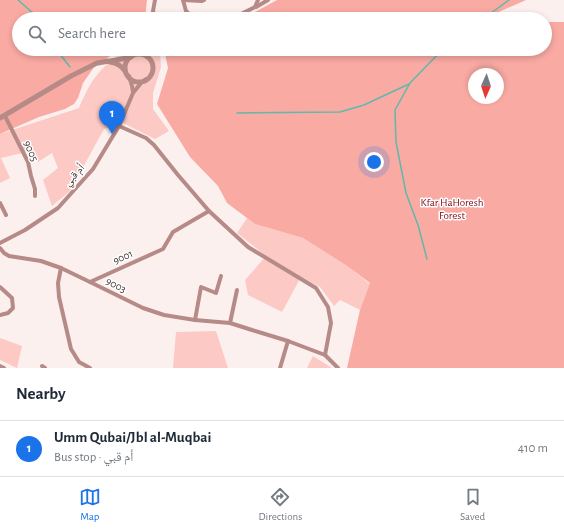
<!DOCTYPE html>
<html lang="en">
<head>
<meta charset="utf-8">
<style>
	body { margin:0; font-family:"Alegreya Sans","Noto Naskh Arabic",sans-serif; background:#f2f2f3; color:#1f2937 }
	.compass { position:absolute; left:468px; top:68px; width:36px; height:36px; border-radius:50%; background:#fff; box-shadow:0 2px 6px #0003; rotate:183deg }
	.you { position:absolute; left:374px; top:162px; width:14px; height:14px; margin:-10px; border:3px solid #fff; border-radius:50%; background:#1a73e8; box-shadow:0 0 0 6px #1a73e833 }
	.badge { display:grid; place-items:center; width:26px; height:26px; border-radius:50%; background:#1a73e8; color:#fff; font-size:13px; font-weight:700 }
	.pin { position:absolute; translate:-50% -33px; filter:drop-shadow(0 1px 2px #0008) }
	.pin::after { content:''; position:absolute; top:21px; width:14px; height:12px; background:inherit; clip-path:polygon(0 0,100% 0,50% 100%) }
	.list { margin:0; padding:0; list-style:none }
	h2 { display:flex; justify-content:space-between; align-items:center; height:52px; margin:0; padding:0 16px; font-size:17px }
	h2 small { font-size:13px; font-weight:400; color:#747a83 }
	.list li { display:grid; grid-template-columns:26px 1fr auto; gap:12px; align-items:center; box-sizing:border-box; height:56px; padding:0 16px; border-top:1px solid #e0e1e3 }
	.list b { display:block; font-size:15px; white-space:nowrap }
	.list p { margin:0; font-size:13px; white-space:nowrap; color:#747a83 }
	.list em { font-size:13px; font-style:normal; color:#747a83 }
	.icon { flex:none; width:22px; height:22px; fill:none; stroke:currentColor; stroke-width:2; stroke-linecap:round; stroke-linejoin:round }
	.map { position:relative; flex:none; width:564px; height:368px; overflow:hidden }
	.search { position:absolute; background:#fff; box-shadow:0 2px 6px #0003; left:12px; right:12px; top:12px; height:44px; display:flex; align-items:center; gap:10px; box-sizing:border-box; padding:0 14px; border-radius:22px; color:#747a83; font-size:15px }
	.sheet { height:108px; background:#fff }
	nav { display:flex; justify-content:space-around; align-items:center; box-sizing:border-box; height:56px; border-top:1px solid #e0e1e3; background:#fff; font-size:11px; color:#747a83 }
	nav a { display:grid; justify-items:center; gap:2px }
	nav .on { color:#1a73e8 }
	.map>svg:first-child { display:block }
</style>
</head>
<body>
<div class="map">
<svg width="564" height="368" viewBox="0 0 564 368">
	<rect width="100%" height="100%" fill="#fcf0ef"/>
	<g fill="#fdc9c4">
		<path d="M126,49h31l3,4 1,14 -8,26v16l16,22 -14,8 -32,-16 -19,6 -34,62 -18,15 -9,-26 15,-12 -6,-15 -14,9 -7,-11 -30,7 9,20 -10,5v-49l79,-26c3,-8 7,-16 11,-23 8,-14 23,-27 36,-36z"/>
		<path d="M247,218l8,6 48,14 44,28 23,18 -10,26 -20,-10 -6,6 -14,-19 -19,-10 -19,35 -34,-17 -3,-15 21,-24 -29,-23z"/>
		<path d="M216,331l12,37h-55l3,-36z"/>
		<path d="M0,338l22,8 -5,22 -17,-8z"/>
		<path d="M313,356l19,12h1h-26z"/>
	</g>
	<g fill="#f9aaa3" fill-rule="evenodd">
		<path d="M0,0h147l-2,19h-126v30h100l-8,6 -12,11 -2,-3 -14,20 -5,15 -4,6 -9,5 -26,8 -39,17z"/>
		<path d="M277,0h249l-41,18 6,1h-249z"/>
		<path d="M548,22h16v346h-217l13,-58 10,-27 -23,-17 -44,-28 -48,-14 -28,-21 -9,-17 -28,-29 -33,-53 11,-36 -4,-19h381v-26zM474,74h24v24h-24z"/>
	</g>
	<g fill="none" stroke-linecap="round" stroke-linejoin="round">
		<g stroke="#61b8ab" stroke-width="1.5">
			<path d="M18,0l16,14 2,5"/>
			<path d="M483,19l26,-19"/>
			<path d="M56,49l14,18"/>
			<path d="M237,113l103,-1 24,-7 45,-21"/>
			<path d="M427,259l-9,-34 -12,-32 -10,-51 -1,-32 15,-27 33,-34"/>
		</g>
		<g stroke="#b68b87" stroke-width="4">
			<path d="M155,0l-2,11 2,8"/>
			<path d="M183,0l3,11 5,5 1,3"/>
			<path d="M183,0l19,1 2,-1"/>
			<path d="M256,7l12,-7"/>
			<path d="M231,19l24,-12 3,-7"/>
			<path d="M138,49v5"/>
			<path d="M129,76l3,10 1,6"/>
			<path d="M5,116l23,46 3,14 4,13v7"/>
			<path d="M119,126l27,12 8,7 24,30 31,36 39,36 68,41 12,19 3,16 -6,32"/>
			<path d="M0,203l6,12"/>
			<path d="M0,243l25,-13 33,-22 35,-39 26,-43 14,-33 8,-10 5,-4"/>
			<path d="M0,248l4,5 5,3 32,5 20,7 29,14 53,26 21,7 31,5 35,3 22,7 36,11 37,14 13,13"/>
			<path d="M61,268l-3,15 1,14 12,52 8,13 11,6"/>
			<path d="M90,282l73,-33 10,-17 36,-21"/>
			<path d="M0,287l12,11 1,10 -5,5 -8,2"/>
			<path d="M195,320l6,-33 15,6 5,-17"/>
			<path d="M230,323l7,-33"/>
			<path d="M0,366l4,2"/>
			<path d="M42,366l3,2"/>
			<path d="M280,368l8,-27"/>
		</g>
		<g stroke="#b68b87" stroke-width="5">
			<circle cx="139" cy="68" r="14"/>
			<path d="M110,62c6,1 12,4 15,9"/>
			<path d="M0,118l71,-42 26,-13 20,-3 14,-3"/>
		</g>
	</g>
	<g text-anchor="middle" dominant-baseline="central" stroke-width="3" stroke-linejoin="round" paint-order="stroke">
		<g font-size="11" fill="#3f3433" stroke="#fff">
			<text transform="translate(31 151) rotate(67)">9005</text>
			<text transform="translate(74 175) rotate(-48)">أم قبي</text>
			<text transform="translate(123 257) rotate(-25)">9001</text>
			<text transform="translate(116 285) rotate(27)">9003</text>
		</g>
		<g font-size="11" fill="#7f0915" stroke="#fff">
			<text x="452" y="202">Kfar HaHoresh<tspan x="452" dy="13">Forest</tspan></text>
		</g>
	</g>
</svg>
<svg class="compass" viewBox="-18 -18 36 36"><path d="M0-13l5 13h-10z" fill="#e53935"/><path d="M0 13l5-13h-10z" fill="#747a83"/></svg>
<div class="you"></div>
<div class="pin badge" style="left:112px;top:134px">1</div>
<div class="search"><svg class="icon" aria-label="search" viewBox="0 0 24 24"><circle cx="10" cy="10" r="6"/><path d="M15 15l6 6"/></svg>Search here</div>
</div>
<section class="sheet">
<h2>Nearby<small></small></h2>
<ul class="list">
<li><span class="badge">1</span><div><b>Umm Qubai/Jbl al-Muqbai</b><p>Bus stop · أم قبي</p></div><em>410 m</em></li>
</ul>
</section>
<nav>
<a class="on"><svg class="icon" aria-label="map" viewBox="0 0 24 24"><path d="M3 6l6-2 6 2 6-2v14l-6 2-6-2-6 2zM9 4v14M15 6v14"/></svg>Map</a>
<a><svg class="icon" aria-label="directions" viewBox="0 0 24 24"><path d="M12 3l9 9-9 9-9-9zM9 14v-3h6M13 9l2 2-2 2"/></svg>Directions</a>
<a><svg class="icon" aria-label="saved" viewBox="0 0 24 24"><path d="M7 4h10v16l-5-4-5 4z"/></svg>Saved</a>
</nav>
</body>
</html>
